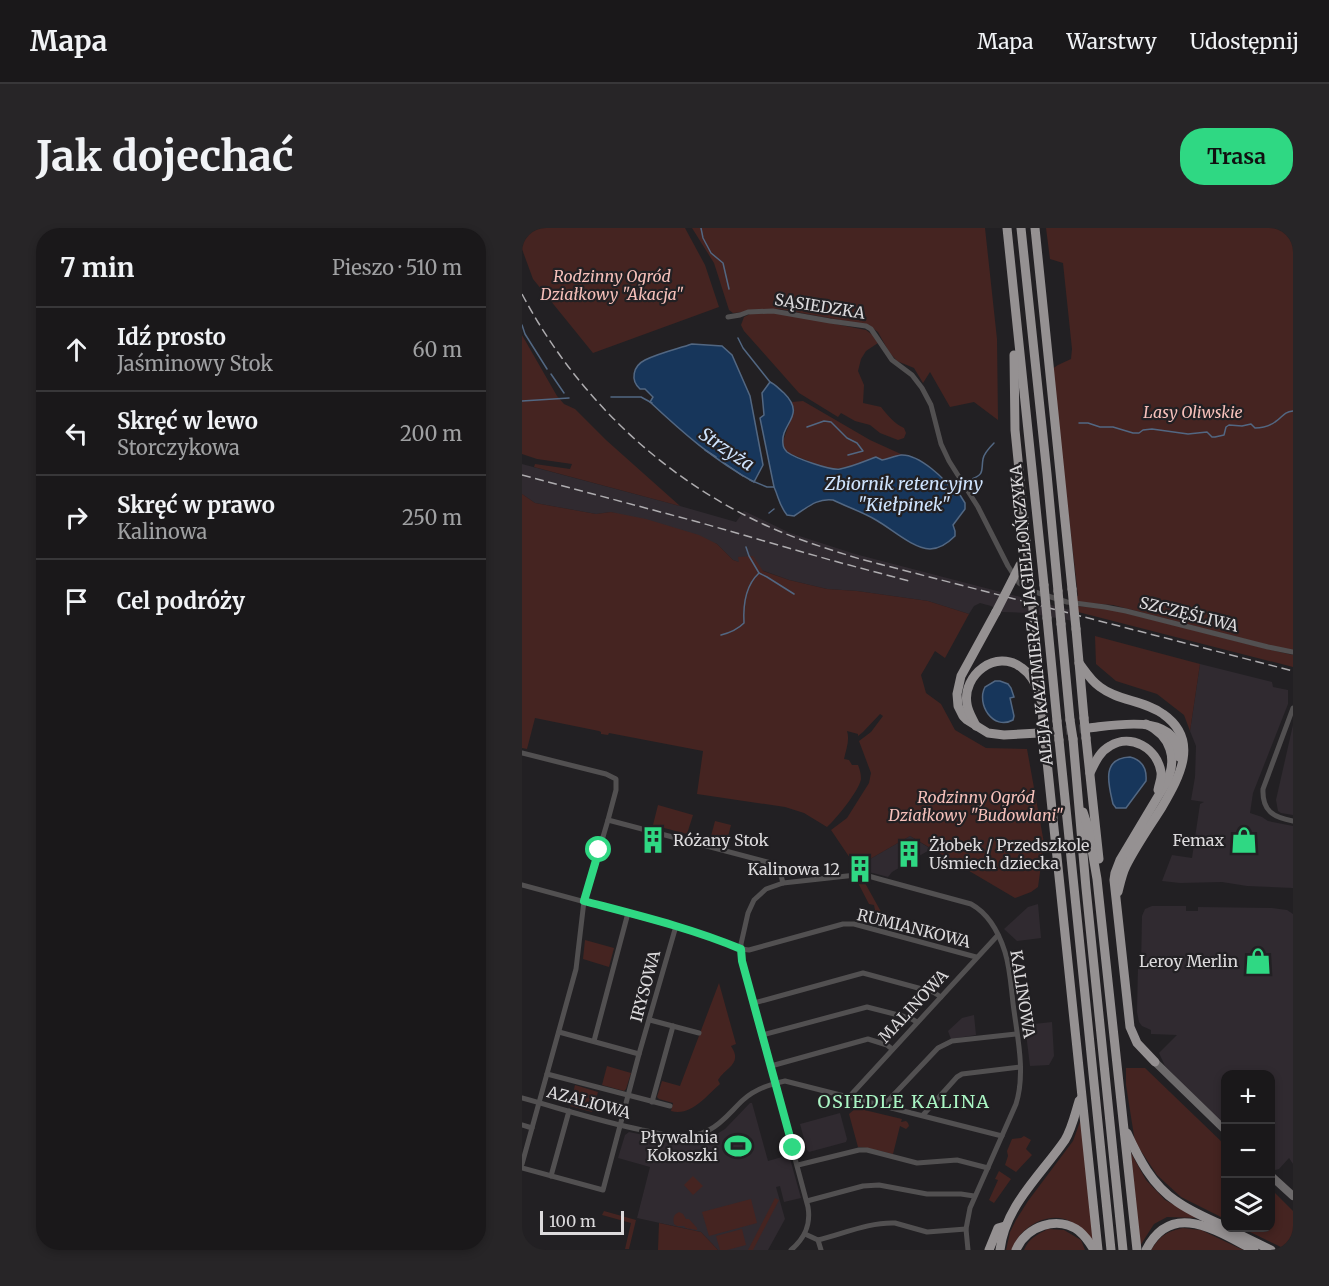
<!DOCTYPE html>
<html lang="pl">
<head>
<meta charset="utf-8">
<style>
	body { margin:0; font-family:Merriweather,serif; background:#272527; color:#f1f3f6 }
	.controls { position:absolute; right:18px; bottom:18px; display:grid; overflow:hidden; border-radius:12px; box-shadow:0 3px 9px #0003 }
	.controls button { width:54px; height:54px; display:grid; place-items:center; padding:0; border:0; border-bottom:2px solid #383739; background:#1a181a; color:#f1f3f6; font:30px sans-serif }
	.scale { position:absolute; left:18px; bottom:15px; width:84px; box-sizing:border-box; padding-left:6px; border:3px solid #dcdadc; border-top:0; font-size:16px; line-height:21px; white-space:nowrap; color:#dcdadc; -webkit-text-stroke:4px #222023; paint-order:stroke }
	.stop { position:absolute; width:18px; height:18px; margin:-14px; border:4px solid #2fd883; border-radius:50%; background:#fff }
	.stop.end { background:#2fd883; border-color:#fff; box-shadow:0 2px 6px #0008 }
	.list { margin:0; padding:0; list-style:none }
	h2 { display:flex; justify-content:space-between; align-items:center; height:78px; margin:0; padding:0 24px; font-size:26px }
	h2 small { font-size:20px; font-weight:400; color:#9fa0a2 }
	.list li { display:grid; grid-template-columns:39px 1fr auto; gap:18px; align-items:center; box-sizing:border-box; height:84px; padding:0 24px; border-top:2px solid #383739 }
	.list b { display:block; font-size:22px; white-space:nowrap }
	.list p { margin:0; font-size:20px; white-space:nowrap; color:#9fa0a2 }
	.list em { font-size:20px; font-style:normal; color:#9fa0a2 }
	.icon { flex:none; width:33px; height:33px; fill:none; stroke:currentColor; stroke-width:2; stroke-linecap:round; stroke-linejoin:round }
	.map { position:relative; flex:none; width:771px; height:1022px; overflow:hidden; border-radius:24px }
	header { display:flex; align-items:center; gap:36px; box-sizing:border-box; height:84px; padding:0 30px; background:#1a181a; border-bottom:2px solid #383739 }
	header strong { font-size:28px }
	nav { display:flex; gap:33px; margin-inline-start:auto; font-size:21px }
	.intro { display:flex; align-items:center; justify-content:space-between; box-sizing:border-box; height:144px; padding:0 36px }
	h1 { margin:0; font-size:42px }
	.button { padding:15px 27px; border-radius:24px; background:#2fd883; color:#111; font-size:21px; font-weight:700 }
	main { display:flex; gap:36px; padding:0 36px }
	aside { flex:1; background:#1a181a; border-radius:24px; box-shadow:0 3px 9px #0003 }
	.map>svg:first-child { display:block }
</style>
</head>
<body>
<header>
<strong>Mapa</strong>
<nav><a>Mapa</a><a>Warstwy</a><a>Udostępnij</a></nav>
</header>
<div class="intro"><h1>Jak dojechać</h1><a class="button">Trasa</a></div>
<main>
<aside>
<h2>7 min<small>Pieszo · 510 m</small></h2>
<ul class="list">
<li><svg class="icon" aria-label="ahead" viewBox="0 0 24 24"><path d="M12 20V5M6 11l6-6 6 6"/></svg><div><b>Idź prosto</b><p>Jaśminowy Stok</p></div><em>60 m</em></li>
<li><svg class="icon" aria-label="left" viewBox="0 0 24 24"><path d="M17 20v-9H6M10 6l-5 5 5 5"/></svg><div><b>Skręć w lewo</b><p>Storczykowa</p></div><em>200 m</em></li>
<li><svg class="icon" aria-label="right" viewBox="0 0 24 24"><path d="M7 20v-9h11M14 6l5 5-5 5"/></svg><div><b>Skręć w prawo</b><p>Kalinowa</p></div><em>250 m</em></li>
<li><svg class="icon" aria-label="arrive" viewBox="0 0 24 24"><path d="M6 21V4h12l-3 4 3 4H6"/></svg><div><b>Cel podróży</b></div></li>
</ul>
</aside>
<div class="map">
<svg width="771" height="1022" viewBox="0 0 771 1022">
	<rect width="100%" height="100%" fill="#222023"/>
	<g fill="#302a30">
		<path d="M0,236l158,42 56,16 8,-11 46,22 65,21 223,58 1,10 -51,-9 -26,-1 -11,-6 -11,-3 -6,3 -5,8 -41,-13 -71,-10 -30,-2 -38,-9 -56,-20 -16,-16 -106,-32 -15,2 -61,-11 -13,-9z"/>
		<path d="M678,436l72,18 1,5 15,3v14l-35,89 -3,20 12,4 6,4 25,5v62l-46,-2 -25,-4 -42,1 -18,-2 10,-26 20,3 8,-54 4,-2 -13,-2 4,-23 1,-31 -6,-15z"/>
		<path d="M771,497v90l-12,-2 -3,-2 -2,-11z"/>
		<path d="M388,608l21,13 -39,23 -4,5 -15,-4 -16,-2 -1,-4z"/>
		<path d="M516,676l3,34 -24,3 -13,-12 24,-22z"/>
		<path d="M630,678h34v5h12v-4l74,1 15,2 6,4v250l-4,-6 -10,11 -4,1h-4l-1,-96h-44l-1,53 -60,-61 -6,-13 18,-18 -26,-1v-4l-9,-4 -3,-4 -2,-10 1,-46h3l1,-50 3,-7z"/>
		<path d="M452,787l2,20 -25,4 -3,-8 14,-13z"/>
		<path d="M530,794l2,34 -5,9 -19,1 -5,-41z"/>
		<path d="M228,875h2l16,58 21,-6 12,43 -17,4 -4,-16 -4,1 9,32 -17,31h-50l-17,-18 -64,-14 13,-51 -32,-9 7,-23 4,-3 24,5 -1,6 5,1 3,-5 5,3 11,2 21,-1 12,-4 16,-10z"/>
		<path d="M318,885l7,26 -1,3 -37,10 -2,-2 -7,-26z"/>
	</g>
	<g fill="#452421">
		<path d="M0,0h163l20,37 14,42 -126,46 -60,-74 -11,-30z"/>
		<path d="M170,0h293l12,111 1,81 -24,-18 -24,5 -20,-35 -7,11 -9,-15 -17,-7 -8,-9 -11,-20 -10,-7 -89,-16 -46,4 -4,-3 -15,-47z"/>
		<path d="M524,0h247v422l-25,-5 -155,-40 -36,-3 -1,-6h2l-26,-227 6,-4 13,-6 1,-10 -9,-86 -13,-4z"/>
		<path d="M230,85h27l87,17 8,6 4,7 -12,8 -5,8 -3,12 6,14 -1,18 18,4c6,8 14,17 23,21l2,5 -2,5 -6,2 -18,-7 -10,-8 -15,-4 -14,-8 -3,4 -39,-24 -55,-62 -3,-6 3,-8z"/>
		<path d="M0,107l35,61 7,8 11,5 31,31 74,66 -146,-39 1,-3 35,5 2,-5 -35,-5 -15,-5z"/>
		<path d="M281,173l67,39 33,15 -21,6 -6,-4 -24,9 -18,3 -13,-3 -33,-13 -4,-5 -1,-7 11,-30 -2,-9z"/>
		<path d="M0,266l13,9 61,11 15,-2 35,7 53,16 18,9 16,16 6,2 -1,-5 15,-1 10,15 26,9 38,9 30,2 71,10 41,13 -24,44 -10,-7 -14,24 5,18 15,11 14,26 31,18 41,1 17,94 -6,44 -7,5 -16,6 -105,-62 -54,31 -25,-37 16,-12 22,-35 2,-10 -12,-32 12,-9 12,-16 -3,-2 -17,18 -5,4v-2l-11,-3c3,9 -1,19 -3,28l5,1 3,5h6c2,5 3,9 3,14 -2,12 -25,40 -34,48l-23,-14 -19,-6 -88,-13 6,-43 -94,-18 -1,2 -7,-1v-2l-2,-1 -64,-13 -8,31 -5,-1z"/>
		<path d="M555,378l31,3 14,3 149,38 22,5v12l-215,-55z"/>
		<path d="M573,408l105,28 -10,67 -6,-16 -27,-21 -41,-13 -20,-17z"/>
		<path d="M136,577l35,10 -6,19 -34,-9z"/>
		<path d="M193,593l16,4 -5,19 -16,-4z"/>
		<path d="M338,652l6,1 -1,2 25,45 -12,-3 -4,-20 -5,-1 -12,-23z"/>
		<path d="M63,712l29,8 -5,19 -26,-8z"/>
		<path d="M197,755l17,61 -5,2c12,18 -5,21 -13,34l2,4c-13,11 -29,33 -49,27l2,-8 -14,-4 -2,-2 5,-16 18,5z"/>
		<path d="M85,838l24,7 -5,16 -2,2 -22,-6z"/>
		<path d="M604,840h19l80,77v74l-44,-22 -24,-22 -22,-33 -9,-57z"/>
		<path d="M53,857l23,7 -6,20 -22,-6z"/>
		<path d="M334,880l46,11 -1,3 5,-1 2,2 1,3 -3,3 -6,-3 -7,28 -26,-6 -9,-1 -9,-33z"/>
		<path d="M559,891l13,123c-7,-6 -13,-14 -21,-19 -17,-11 -39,-3 -52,11 -4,4 -6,11 -9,16h-6l4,-18 6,-12 12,-19 45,-60z"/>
		<path d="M502,908l7,4 -5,9 6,6 -16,17 -11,-7 3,-9 -1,-5 5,-12 9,-1z"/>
		<path d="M609,925l15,27 19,20 34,18 -32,-1 -13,7 -14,22z"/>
		<path d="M477,943l12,8 -17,24 -5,-3 9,-20 -3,-1z"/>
		<path d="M171,948l10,10 -10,9 -9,-10z"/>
		<path d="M749,961l22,22v39h-6l-45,-22h28z"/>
		<path d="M253,970l4,2 -26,50h-5z"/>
		<path d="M229,971l6,24 -48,13 -7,-24z"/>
		<path d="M82,983l32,9 -7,29h-4l6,-26 -29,-8z"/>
		<path d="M157,984l4,2 3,5h3l8,9v2l-11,-2 -2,-2h-7l-3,-2c-1,-6 -1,-9 5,-12z"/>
		<path d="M137,995l42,9 17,18h-60z"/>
		<path d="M661,1000l18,2 42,20h-92c10,-15 15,-18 32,-22z"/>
		<path d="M220,1001l4,16 -19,5h-7l-4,-14z"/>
		<path d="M526,1001l16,1 17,10 4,10h-61c4,-11 14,-16 24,-21z"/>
	</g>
	<g fill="#17365b" stroke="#526782" stroke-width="1.5">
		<path d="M170,116l30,2 10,9 18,41 13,69 -9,17c-39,-21 -72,-50 -104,-80l3,-5 -8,-8h-5c-10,-9 -7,-23 5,-29 14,-7 32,-11 47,-16z"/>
		<path d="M248,154c5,2 9,7 14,11 23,23 -4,30 -1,51 0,3 2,6 4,8 8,6 44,19 53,17 12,-2 25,-8 36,-12l6,3c6,-1 12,-4 19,-5 18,-1 45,24 54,39l5,1 5,8v6l-12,16 2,6v5c-7,7 -15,13 -25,13 -18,-1 -38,-20 -54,-29 -13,-8 -29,-13 -43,-20 -17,-2 -26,8 -39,16l-7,-1c-8,-10 -8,-17 -13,-28l-14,-69 4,-3 -2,-22z"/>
		<path d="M473,453h5l8,3 3,4 3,9 -4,1 4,18 -1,4c-20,11 -37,-16 -28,-33z"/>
		<path d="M608,529c12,3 17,12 16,24l-20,27h-10l-3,-4c-4,-18 -13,-46 17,-47z"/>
	</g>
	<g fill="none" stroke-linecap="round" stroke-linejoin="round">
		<g stroke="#526782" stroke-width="1.5">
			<path d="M179,0l2,10 8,15 12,10 6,26"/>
			<path d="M0,97l3,9 22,35"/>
			<path d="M216,110l5,10 27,34"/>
			<path d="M29,146l13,19"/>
			<path d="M89,169h30l11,6"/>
			<path d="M0,173l47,-3"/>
			<path d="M557,195h9l12,4h13l20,6h6l4,-3 9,-1 36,5 19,-2 5,5h3l9,-2 2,-8 3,-2 13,1 9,-2 4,4c7,0 14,-2 20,-6 8,-5 8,-10 18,-11"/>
			<path d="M285,199l17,-6 7,1 16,16 10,5 6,8 -15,4"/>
			<path d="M183,222l11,7"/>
			<path d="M198,232l23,16"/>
			<path d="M450,251c13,-5 9,-9 11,-20 1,-6 6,-11 11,-16"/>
			<path d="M228,252l17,7h7"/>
			<path d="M247,285l5,-4"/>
			<path d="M224,319l3,9 10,17 8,4 27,17"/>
			<path d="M199,407c8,-2 17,-6 23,-12 -1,-18 2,-38 15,-50"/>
		</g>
		<path stroke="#3e3c3f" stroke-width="9" stroke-dasharray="9 4.5" stroke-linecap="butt" d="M517,505l50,-5"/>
		<g stroke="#525051" stroke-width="5">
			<path d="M206,89l12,-2 8,-3 25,-1 57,10 36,5 5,3 21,31 20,15 10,13 9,17 10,39 8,17 29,46 30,59 11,17 16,9 32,10 38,5 21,4 142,36 25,5"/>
			<path d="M771,480l-30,81c-1,22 10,28 30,32"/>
			<path d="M0,525l84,21 10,5v11l-8,30 -24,81 -8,68 -54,195"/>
			<path d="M86,592l163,43 8,5 4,15"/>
			<path d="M0,657l174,47 45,17 8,1 94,-26h11l122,33"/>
			<path d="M232,775l109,-30 70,19 8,5"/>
			<path d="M128,792l49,13"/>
			<path d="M37,804l80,22"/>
			<path d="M240,807l105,-28 43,11 7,4"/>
			<path d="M72,813l34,-128"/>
			<path d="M249,838l97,-27 19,6 5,4"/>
			<path d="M25,846l123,32"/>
			<path d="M327,869l149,-162"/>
			<path d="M0,870c40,11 80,24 120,32 12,2 24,6 36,7 11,0 22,-2 31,-7 14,-7 23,-20 34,-30 12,-11 27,-16 42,-19l217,55"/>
			<path d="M130,874l21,-76"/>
			<path d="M362,877l54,-57 14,-7 64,-7"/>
			<path d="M401,887l34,-38 5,-3 58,-7"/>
			<path d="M0,897l10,3"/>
			<path d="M276,937l61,-15h8l50,13 40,-3 31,8"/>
			<path d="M0,940l81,22 36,-136 37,-128"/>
			<path d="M29,948l18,-65"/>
			<path d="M285,973l56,-15 16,-1 48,9h34l13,2"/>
			<path d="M283,1006l13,6c25,-6 51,-18 77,-17l32,9 39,-3"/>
			<path d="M296,1012l3,10"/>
			<path d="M269,1022c14,-12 20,-25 17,-43l-66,-246 -1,-17 7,-31 6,-13 12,-11 17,-6 73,-8h9l14,4 92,25c18,10 28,29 34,48 5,16 6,34 8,51 4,33 13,69 3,101l-46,104 -4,21 2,21"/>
		</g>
		<g stroke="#6d6a6b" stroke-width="8">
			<path d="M633,834l71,69"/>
			<path d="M748,947l23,21"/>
		</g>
		<g stroke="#959192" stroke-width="9">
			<path d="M485,0l37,357"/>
			<path d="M499,0l26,246 11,117"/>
			<path d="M513,0l37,361"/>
			<path d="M492,127l1,75 15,150"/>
			<path d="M474,384l-35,64 -4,18 1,12 5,10 4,4 21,13 16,2 35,-2"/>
			<path d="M525,390l10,103"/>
			<path d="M512,391l9,103"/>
			<path d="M539,396l9,96"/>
			<path d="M554,401l8,89"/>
			<path d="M557,435c6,8 12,18 21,24 18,14 44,13 63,27 37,26 17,62 -1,93 -12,19 -26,39 -36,59 -4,8 -6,18 -8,26"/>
			<path d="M624,496c25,12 32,35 20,59l-46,77 -5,13 -1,7 16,147 7,16 18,19"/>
			<path d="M454,498c-3,-7 -8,-14 -9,-22 -5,-29 29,-56 55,-36 10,7 13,16 18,27"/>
			<path d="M567,500c28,-3 89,-16 90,29"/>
			<path d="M564,510l13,121"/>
			<path d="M551,511l13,149 37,362"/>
			<path d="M537,512l52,510"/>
			<path d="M523,514l53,508"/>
			<path d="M568,545c5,-10 9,-21 20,-27 21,-13 47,2 51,26 1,6 -2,12 -3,18"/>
			<path d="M561,584l5,15 9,52 40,371"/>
			<path d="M605,905c12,26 25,52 49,68 15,11 33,18 50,26"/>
			<path d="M704,1000l45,22"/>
			<path d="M467,1022l9,-22 7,-2"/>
			<path d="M478,1022c5,-44 41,-75 65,-110 7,-12 10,-26 14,-39l2,-2"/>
			<path d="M494,1022c10,-24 42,-35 63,-19 6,5 11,12 15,19"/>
			<path d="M624,1022c26,-51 72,-18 108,0"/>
		</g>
		<g stroke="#aeacaf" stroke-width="1.5" stroke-dasharray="9 4.5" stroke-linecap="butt">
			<path d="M0,66c55,104 144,188 252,235 28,12 57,21 86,30l433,112"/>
			<path d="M0,247l176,47 136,39 75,20"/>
		</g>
		<g stroke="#959192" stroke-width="9">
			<path d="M508,352l4,39"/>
			<path d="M522,357l3,33"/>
			<path d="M550,361l4,40"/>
			<path d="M536,363l3,33"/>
			<path d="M474,384l24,-47"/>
			<path d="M562,490l2,20"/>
			<path d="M548,492l3,19"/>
			<path d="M535,493l2,19"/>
			<path d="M521,494l2,20"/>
		</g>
	</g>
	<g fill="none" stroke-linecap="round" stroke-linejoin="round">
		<path stroke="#2fd883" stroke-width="8" d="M77,622l-15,51c53,14 107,27 157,48l1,12 51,187"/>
	</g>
	<defs>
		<symbol id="building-bare" viewBox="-9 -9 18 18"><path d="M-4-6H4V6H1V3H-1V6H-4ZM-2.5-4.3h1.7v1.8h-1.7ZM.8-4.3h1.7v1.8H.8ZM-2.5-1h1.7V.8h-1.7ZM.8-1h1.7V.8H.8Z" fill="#2fd883" stroke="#222023" stroke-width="2.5" paint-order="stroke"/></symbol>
		<symbol id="shop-bare" viewBox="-9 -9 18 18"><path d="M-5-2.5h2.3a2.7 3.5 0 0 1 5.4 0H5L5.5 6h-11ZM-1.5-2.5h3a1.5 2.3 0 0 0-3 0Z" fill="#2fd883" stroke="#222023" stroke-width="2.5" paint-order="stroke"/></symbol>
		<symbol id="stadium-bare" viewBox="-9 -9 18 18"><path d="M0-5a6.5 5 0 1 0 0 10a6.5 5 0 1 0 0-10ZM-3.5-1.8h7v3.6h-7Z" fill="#2fd883" stroke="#222023" stroke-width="2.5" paint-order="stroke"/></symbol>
	</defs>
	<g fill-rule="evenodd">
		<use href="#building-bare" x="112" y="593" width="38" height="38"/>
		<use href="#shop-bare" x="703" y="593" width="38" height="38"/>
		<use href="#building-bare" x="368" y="607" width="38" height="38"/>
		<use href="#building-bare" x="319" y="622" width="38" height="38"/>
		<use href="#shop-bare" x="717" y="714" width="38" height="38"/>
		<use href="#stadium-bare" x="197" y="899" width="38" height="38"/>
	</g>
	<g text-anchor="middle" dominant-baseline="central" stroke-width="4.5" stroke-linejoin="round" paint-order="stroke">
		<g font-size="16" font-style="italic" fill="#f6c0ba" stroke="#222023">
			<text x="90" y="48">Rodzinny Ogród<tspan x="90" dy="18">Działkowy "Akacja"</tspan></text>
			<text x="671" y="184">Lasy Oliwskie</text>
			<text x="454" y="569">Rodzinny Ogród<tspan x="454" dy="18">Działkowy "Budowlani"</tspan></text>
		</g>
		<g font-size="16" fill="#dcdadc" stroke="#222023">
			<text transform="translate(298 78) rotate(9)">SĄSIEDZKA</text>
			<text transform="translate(667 386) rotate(14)">SZCZĘŚLIWA</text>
			<text transform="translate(509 387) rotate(-96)">ALEJA KAZIMIERZA JAGIELLOŃCZYKA</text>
			<text transform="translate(392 700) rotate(14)">RUMIANKOWA</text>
			<text transform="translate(123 758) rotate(-75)">IRYSOWA</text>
			<text transform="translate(501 766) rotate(81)">KALINOWA</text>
			<text transform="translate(391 778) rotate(-47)">MALINOWA</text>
			<text transform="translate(67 874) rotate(15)">AZALIOWA</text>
		</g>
		<g font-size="16" fill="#dcdadc" stroke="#222023" text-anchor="end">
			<text x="151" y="612" text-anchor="start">Różany Stok</text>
			<text x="702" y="612">Femax</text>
			<text x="407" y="617" text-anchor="start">Żłobek / Przedszkole<tspan x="407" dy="18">Uśmiech dziecka</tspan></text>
			<text x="318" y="641">Kalinowa 12</text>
			<text x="716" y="733">Leroy Merlin</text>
			<text x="196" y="909">Pływalnia<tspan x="196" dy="18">Kokoszki</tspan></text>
		</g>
		<g font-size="18" font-style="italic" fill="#cfe4fe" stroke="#222023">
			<text transform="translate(205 221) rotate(34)">Strzyża</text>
			<text x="382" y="255">Zbiornik retencyjny<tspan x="382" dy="21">"Kiełpinek"</tspan></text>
		</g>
		<g font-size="18" letter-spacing="1.5" fill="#aaf5c4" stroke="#222023">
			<text x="382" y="873">OSIEDLE KALINA</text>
		</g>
	</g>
</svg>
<div class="controls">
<button>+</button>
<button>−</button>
<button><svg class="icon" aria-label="layers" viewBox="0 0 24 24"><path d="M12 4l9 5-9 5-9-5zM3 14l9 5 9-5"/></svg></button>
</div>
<div class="scale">100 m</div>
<div class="stop" style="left:77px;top:622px"></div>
<div class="stop end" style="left:271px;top:920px"></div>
</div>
</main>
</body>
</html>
